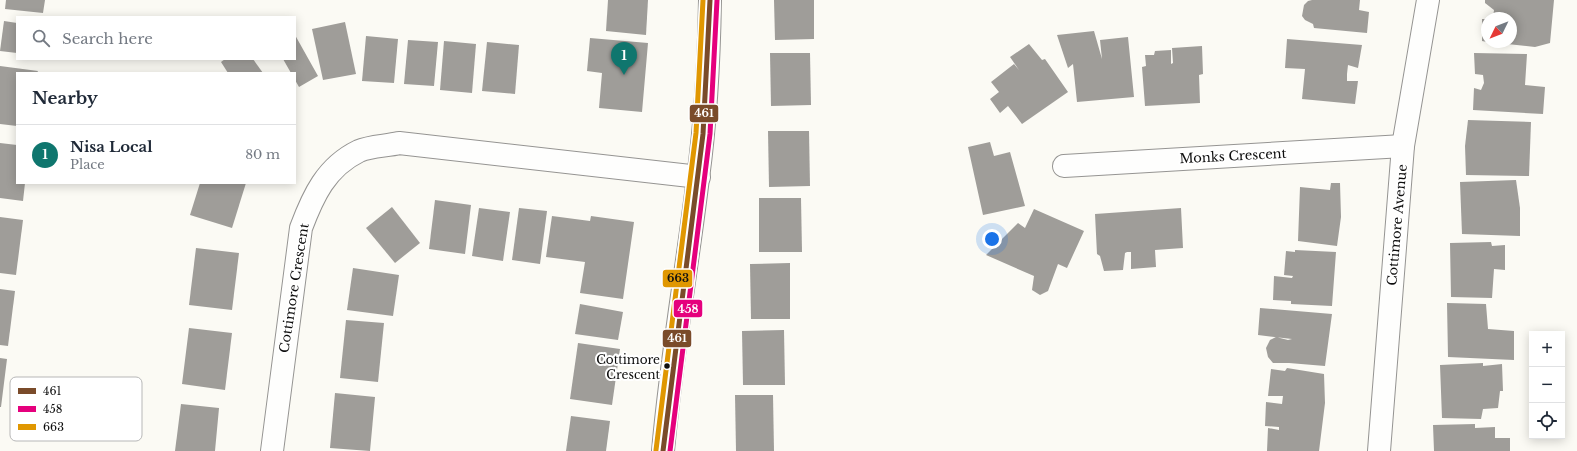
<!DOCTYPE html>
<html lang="en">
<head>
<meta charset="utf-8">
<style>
	body { margin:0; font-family:"Libre Baskerville",serif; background:#f6f6f7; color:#1f2937 }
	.controls { position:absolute; right:12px; bottom:12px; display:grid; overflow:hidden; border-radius:0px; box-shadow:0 2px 10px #0003 }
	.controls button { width:36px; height:36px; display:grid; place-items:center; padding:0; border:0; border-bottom:1px solid #e0e1e3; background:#fff; color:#1f2937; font:20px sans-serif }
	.compass { position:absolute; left:1481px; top:12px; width:36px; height:36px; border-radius:50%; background:#fff; box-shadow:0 2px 10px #0003; rotate:227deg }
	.you { position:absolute; left:992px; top:239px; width:14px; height:14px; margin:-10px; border:3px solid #fff; border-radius:50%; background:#1a73e8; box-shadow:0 0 0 6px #1a73e833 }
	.badge { display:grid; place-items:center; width:26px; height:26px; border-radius:50%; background:#0f766e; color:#fff; font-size:13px; font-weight:700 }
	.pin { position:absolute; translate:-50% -33px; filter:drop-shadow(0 1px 2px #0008) }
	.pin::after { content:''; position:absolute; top:21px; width:14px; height:12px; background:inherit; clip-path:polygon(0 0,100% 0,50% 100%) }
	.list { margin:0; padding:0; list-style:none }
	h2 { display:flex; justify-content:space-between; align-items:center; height:52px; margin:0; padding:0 16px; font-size:17px }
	h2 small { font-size:13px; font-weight:400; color:#747a83 }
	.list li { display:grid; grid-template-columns:26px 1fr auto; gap:12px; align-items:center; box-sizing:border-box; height:60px; padding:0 16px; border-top:1px solid #e0e1e3 }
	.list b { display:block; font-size:15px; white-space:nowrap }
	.list p { margin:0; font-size:13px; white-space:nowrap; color:#747a83 }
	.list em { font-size:13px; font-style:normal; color:#747a83 }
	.icon { flex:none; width:22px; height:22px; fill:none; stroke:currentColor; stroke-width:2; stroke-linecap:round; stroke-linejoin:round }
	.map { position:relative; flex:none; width:1577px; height:451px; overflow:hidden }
	.search { position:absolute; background:#fff; box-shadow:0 2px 10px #0003; left:16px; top:16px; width:280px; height:44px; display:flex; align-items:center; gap:10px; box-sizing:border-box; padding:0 14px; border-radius:0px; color:#747a83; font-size:15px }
	.panel { position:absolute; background:#fff; box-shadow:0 2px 10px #0003; left:16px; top:72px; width:280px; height:112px; border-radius:0px }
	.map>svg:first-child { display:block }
</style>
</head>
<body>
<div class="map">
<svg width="1577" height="451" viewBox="0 0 1577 451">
	<rect width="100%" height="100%" fill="#fbfaf4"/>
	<g fill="#9f9d99">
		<path d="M6,0h39l-2,13 -38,-4z"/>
		<path d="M608,0h40l-2,35 -40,-4z"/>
		<path d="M774,0h40v39l-39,1z"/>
		<path d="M1312,0h48l-1,10 10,2 -2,21 -53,-5 -1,-4 -8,-4 -3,-4 2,-11 4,-4z"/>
		<path d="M1485,0h69l-4,43 -15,4 -37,-4 13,-1v-24h-18l1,-8 -9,-7z"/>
		<path d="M1482,19h5v23l-5,-1z"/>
		<path d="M4,21l13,2v30l-17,-2z"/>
		<path d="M345,22l11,52 -33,6 -11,-51z"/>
		<path d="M1094,31l8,28 -2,-19 28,-3 6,60 -57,5 -4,-38 -5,4 -11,-33z"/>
		<path d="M295,35l23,41 -19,11 -4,-7v-7h-4l-8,-14h12z"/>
		<path d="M366,36l32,3 -4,44 -32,-2z"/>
		<path d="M590,38l58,5 -6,69 -43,-4 3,-35 -15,-2z"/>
		<path d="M1287,39l75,6 -4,23 -10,-3 -1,9v7h11l-3,23 -53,-5 3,-30 -20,-1z"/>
		<path d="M408,40l30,2 -4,44 -30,-2z"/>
		<path d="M444,41l32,3 -4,49 -32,-3z"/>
		<path d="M487,42l32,3 -4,49 -33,-3z"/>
		<path d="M1029,44l13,16 3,-1 23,33 -46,32 -14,-18 -8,7 -10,-14 9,-7 -8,-10 23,-18 5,6 -9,-13z"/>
		<path d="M1202,46l1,28 -4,1 1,28 -55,3 -3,-39 4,-1 -1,-11h9l1,-4 16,-1v14l2,-1 -1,-15z"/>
		<path d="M770,53h40l1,52 -40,1z"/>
		<path d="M1474,53l53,1 -2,31 20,2 -2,27 -70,-4 1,-22 7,2 3,-7 -1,-8 -8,-1z"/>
		<path d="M225,59h28l10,14h-35l-7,-11z"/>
		<path d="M0,66l38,5 -1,2h-20v53l-17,-2z"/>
		<path d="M1468,120l63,2 -2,54 -63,-1 -1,-29z"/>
		<path d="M768,131h41l1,55 -41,1z"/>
		<path d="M990,142l4,14 16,-4 15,54 -42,9 -15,-68z"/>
		<path d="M0,143l17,2v38h8l-2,18 -23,-3z"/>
		<path d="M1516,180l4,28v28l-58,-2 -2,-52z"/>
		<path d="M200,183h46l-14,45 -42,-13z"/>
		<path d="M1331,183h9l1,34 -4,29 -39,-5 2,-54 30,3z"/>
		<path d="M759,198h42l1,54h-43z"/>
		<path d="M435,200l36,5 -6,49 -36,-5z"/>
		<path d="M392,207l28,36 -25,20 -29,-35z"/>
		<path d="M479,208l31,4 -7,49 -31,-5z"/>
		<path d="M519,208l28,3 -7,53 -28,-4z"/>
		<path d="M1181,208l2,40 -28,2 1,17 -25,2v-17h-4l-2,1 -2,17 -19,1 -4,-15 -3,-2 -2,-40z"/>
		<path d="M1034,209l50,22 -17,37 -9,-4 -10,27 -8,4 -8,-5 2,-14 -48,-21 32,-32 7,5z"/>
		<path d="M552,216l38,5 1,-5 43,6 -11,77 -43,-6 5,-31 -39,-5z"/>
		<path d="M0,217l23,3 -7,55 -16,-2z"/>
		<path d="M1491,242l1,4 13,-1v25l-11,-1 -2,29 -41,-1 -1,-54z"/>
		<path d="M196,248l43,5 -7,57 -43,-5z"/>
		<path d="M1295,250l41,2 -4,54 -41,-2v-3l-18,-1 1,-24 18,2 1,-2 -9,-1 2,-24 9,1z"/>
		<path d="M790,263v56h-39l-1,-55z"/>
		<path d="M353,268l46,7 -6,41 -46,-6z"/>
		<path d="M0,289l15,2 -7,55 -8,-1z"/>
		<path d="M1447,303l39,1 2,25 26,2v29l-66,-3z"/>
		<path d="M580,304l43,8 -5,28 -43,-6z"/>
		<path d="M1260,308l72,6 -7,52 -36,-3h-16l-5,-6 -2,-9 4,-8 6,-3 12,3 4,-1 -34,-4z"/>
		<path d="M346,320l38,3 -6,59 -38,-4z"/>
		<path d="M189,328l43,5 -7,57 -43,-6z"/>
		<path d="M784,330l1,55h-42l-1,-54z"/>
		<path d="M578,343l42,6 -8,56 -42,-6z"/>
		<path d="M0,358l7,1 -6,48h-1z"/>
		<path d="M1483,363v3l19,-2 1,27h-3l-2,17 -15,1 -2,10 -39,-1 -2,-53z"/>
		<path d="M1287,368l37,6 1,29 -6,48h-52l1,-23 11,2v-3l-14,-1 1,-24 16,2 1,-8h-15l3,-27 14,2z"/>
		<path d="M335,393l40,4 -5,54 -40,-3z"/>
		<path d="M735,395h38l1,56h-38z"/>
		<path d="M181,404l38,4 -4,43h-40z"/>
		<path d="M571,416l39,5 -4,30h-40z"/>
		<path d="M1475,424v4l20,-1v11h15v13h-76l-1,-26z"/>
	</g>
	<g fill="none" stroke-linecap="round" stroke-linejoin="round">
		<defs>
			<g id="street">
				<path d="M1064,166l339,-20"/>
				<path d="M272,451l29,-223c12,-32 25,-61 58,-77 11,-5 28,-5 40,-8l300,34"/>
				<path d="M663,451c8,-92 24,-182 35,-273 8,-59 11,-119 12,-178"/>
				<path d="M1379,451l24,-305 25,-146"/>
			</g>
		</defs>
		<use href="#street" stroke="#959492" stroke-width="24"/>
		<use href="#street" stroke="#fefefd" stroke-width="22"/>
		<defs>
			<path id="bus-1" d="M663,451l40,-317 7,-134"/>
			<path id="bus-2" d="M670,451l40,-317 7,-134"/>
			<path id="bus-3" d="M656,450l40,-317 7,-133"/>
		</defs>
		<use href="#bus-1" stroke="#fff" stroke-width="8"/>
		<use href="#bus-2" stroke="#fff" stroke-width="8"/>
		<use href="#bus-3" stroke="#fff" stroke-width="8"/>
		<use href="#bus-1" stroke="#7a4b2a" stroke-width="5"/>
		<use href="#bus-2" stroke="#e5007d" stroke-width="5"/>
		<use href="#bus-3" stroke="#e09701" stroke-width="5"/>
	</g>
	<circle fill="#0e0e0e" stroke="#fff" stroke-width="1.5" cx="667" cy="366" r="3.5"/>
	<g text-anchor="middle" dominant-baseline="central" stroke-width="4" stroke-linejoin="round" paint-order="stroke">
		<g font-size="12" fill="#0e0e0e" stroke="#fff" text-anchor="end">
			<text x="660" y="359">Cottimore<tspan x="660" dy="15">Crescent</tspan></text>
		</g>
		<g font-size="13" fill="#0e0e0e" stroke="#fff">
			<text transform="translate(1233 156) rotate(-3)">Monks Crescent</text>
			<text transform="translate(1397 225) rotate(-85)">Cottimore Avenue</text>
			<text transform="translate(294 288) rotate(-81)">Cottimore Crescent</text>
		</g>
	</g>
	<rect x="10" y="377" width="132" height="64" rx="6" fill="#fff" stroke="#b7b7b7" stroke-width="1"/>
	<rect x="18" y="388" width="18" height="6" fill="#7a4b2a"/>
	<rect x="18" y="406" width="18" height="6" fill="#e5007d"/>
	<rect x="18" y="424" width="18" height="6" fill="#e09701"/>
	<g font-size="11" fill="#0e0e0e">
		<text x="43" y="395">461</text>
		<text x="43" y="413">458</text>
		<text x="43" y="431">663</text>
	</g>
	<g stroke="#fff" stroke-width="1.5">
		<rect x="689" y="104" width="30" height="19" rx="4" fill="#7a4b2a"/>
		<rect x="662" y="269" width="31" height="19" rx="4" fill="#e09701"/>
		<rect x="673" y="299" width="30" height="19" rx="4" fill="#e5007d"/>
		<rect x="662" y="329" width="30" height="19" rx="4" fill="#7a4b2a"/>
	</g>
	<g font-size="11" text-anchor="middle" font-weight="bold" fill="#fff">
		<text x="704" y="117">461</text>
		<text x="688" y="313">458</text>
		<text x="677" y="342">461</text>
	</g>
	<g font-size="11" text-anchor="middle" font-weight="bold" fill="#111">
		<text x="678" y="282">663</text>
	</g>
</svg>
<div class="controls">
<button>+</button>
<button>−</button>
<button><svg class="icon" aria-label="locate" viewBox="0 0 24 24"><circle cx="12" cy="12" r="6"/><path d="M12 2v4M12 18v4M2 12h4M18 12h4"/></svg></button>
</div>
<svg class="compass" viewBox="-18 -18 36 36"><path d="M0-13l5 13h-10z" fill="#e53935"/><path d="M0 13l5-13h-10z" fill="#747a83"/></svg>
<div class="you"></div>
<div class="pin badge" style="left:624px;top:75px">1</div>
<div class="search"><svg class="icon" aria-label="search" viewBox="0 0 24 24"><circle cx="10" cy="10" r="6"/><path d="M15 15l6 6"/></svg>Search here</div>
<section class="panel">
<h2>Nearby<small></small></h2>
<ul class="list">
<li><span class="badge">1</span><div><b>Nisa Local</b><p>Place</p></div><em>80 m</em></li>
</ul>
</section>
</div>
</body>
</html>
